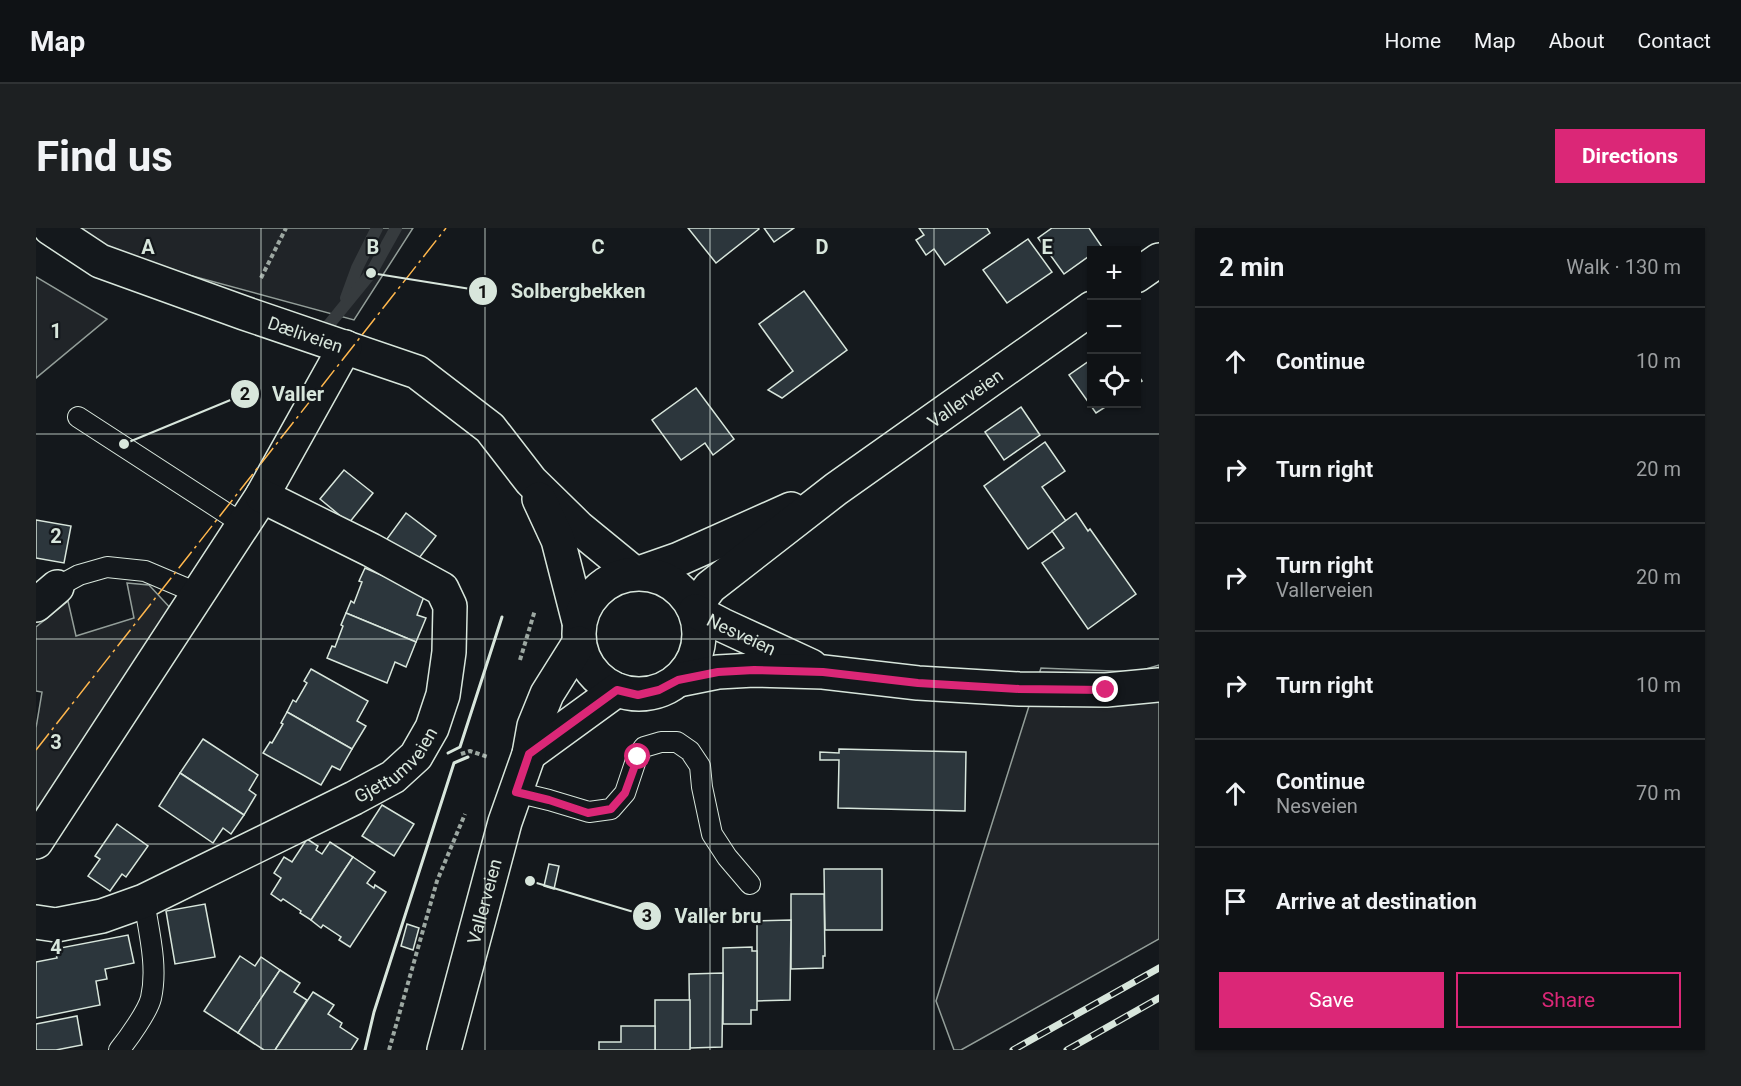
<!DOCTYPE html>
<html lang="en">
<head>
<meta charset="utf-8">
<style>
	body { margin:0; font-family:Roboto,sans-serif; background:#1d2022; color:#f1f3f6 }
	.controls { position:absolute; right:18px; top:18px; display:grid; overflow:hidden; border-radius:0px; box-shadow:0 2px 4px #0004 }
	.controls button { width:54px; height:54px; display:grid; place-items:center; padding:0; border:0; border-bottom:2px solid #2f3234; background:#0f1215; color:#f1f3f6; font:30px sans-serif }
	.stop { position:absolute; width:18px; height:18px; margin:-14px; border:4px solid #db2777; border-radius:50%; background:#fff }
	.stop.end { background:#db2777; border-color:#fff; box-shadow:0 2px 6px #0008 }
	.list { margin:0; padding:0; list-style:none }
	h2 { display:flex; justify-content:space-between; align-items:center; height:78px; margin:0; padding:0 24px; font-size:26px }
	h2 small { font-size:20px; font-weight:400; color:#9b9ea0 }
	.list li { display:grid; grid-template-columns:39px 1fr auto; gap:18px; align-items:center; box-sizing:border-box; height:108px; padding:0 24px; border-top:2px solid #2f3234 }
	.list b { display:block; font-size:22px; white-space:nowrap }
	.list p { margin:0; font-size:20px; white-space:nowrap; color:#9b9ea0 }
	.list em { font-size:20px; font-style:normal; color:#9b9ea0 }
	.actions { display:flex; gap:12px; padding:18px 24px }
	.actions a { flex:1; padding:14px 0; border:2px solid #db2777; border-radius:0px; text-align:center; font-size:21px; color:#db2777 }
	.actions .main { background:#db2777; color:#fff }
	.icon { flex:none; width:33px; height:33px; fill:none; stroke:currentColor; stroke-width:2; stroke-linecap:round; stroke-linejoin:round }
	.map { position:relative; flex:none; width:1123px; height:822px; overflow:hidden; border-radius:0px }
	header { display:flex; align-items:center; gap:36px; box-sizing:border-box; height:84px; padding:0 30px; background:#0f1215; border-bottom:2px solid #2f3234 }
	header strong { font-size:28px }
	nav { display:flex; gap:33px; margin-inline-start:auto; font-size:21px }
	.intro { display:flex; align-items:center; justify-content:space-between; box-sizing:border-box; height:144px; padding:0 36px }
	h1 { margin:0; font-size:42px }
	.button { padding:15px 27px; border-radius:0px; background:#db2777; color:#fff; font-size:21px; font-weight:700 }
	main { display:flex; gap:36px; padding:0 36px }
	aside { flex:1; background:#0f1215; border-radius:0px; box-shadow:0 2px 4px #0004 }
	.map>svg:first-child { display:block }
</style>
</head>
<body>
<header>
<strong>Map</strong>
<nav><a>Home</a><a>Map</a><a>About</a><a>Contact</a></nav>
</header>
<div class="intro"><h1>Find us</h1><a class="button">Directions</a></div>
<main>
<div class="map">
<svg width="1123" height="822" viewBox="0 0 1123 822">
	<rect width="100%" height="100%" fill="#14181c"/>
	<g fill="#202428" stroke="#939e99" stroke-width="1.5">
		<path d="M32,0h345l-59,92 -250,-68z"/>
		<path d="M0,49l71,42 -71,59z"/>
		<path d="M91,355l22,2 25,27 -138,207v-91l6,-36 -6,-1v-64l32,-26 8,35 58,-18z"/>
		<path d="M1123,437v274l-198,111h-7l-18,-49 105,-333 95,4z"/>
	</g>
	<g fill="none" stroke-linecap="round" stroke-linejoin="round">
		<g stroke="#363b3e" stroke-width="12">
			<path d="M310,70l11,-30 20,-40"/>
			<path d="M291,99l44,-54 25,-45"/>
		</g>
	</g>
	<g fill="#2c363c" stroke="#d8e6dc" stroke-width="1.5">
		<path d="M652,0h70l1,1 -43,34z"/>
		<path d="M728,0h30l-20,14z"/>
		<path d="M883,0h68l3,5 -45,32 -11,-16 -8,6 -10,-15 8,-5z"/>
		<path d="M1016,0h37l13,19 -5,3h-5v4l-28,20 -26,-36z"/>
		<path d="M992,11l24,33 -45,31 -24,-33z"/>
		<path d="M768,63l43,59 -65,48 -14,-8 25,-19 -34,-47z"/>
		<path d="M1056,131v45h18l-14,9 -27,-38z"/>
		<path d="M1100,144l6,9 -6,4z"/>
		<path d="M660,160l38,51 -21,16 -8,-12 -24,17 -29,-40z"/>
		<path d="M985,179l19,28 -36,25 -19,-28z"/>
		<path d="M1009,214l20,29 -23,16 24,34 -38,28 -44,-63z"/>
		<path d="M308,242l29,23 -24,30 -29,-24z"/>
		<path d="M370,285l30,23 -23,30 -29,-23z"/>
		<path d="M1040,285l12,18 2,-2 46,65 -48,35 -46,-66 22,-15 -12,-17z"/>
		<path d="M0,292l35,6 -7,37 -28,-5z"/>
		<path d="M329,340l60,26 -8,21 9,3 -10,24 -70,-29 5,-12 3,2 8,-21 -3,-1z"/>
		<path d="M310,385l70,29 -10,25 -11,-5 -8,21 -60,-25 5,-12 3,1 8,-21 -2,-1z"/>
		<path d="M275,441l57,32 -11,20 9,5 -14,23 -65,-37 6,-12 3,2 11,-19 -3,-2z"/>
		<path d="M251,484l65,37 -12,21 -8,-4 -11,19 -58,-32 7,-11 2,1 11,-19 -2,-1z"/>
		<path d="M167,511l55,36 -9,15 7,5 -12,20 -64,-42z"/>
		<path d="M803,521l127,3 -1,59 -127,-3 1,-48h-19v-8l19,1z"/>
		<path d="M144,545l64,42 -13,19 -8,-6 -10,15 -54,-37z"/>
		<path d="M346,577l32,19 -20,32 -32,-20z"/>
		<path d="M81,596l31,22 -22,31 -4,-3 -12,17 -22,-15 12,-17 -5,-3z"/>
		<path d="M271,611l11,7 -2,4 6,4 8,-12 23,15 -42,63 -11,-7 1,-2 -18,-12 -2,2 -10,-7 10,-16 -7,-5 10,-16 8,5z"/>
		<path d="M317,629l22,15 -8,11 7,5 1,-3 11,7 -36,55 -11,-7 2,-3 -18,-12 -2,3 -10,-8z"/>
		<path d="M513,636l10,2 -5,23 -10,-3z"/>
		<path d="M788,641h58v61h-57z"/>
		<path d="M755,666h33l1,62h-2v12l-32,1z"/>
		<path d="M169,676l10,53 -40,7 -9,-53z"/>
		<path d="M755,692l-1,80 -33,1v-80z"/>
		<path d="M371,696l12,4 -6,22 -12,-4z"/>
		<path d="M92,707l6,28 -29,6 2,10 -11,2 4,24 -64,13v-56l21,-4 -2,-9z"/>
		<path d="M716,719v4h5v59h-6v14h-28v-76z"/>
		<path d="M204,728l15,10 6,-9 19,13 -42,63 -34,-22z"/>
		<path d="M244,742l20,13 -6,9 13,8 -32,50h-11l-26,-17z"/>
		<path d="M687,745l-1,74 -32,1 -1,-74z"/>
		<path d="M277,764l21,13 -6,9 14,9 -2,4 18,12 -7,11h-76z"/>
		<rect x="619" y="772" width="35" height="50"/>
		<path d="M41,788l5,29 -26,5h-20v-26z"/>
		<path d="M585,798h34v24h-56v-8h22z"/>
	</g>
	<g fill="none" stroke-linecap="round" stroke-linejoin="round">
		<defs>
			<g id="lane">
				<path d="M42,189l165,107"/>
				<path d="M21,359l22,-12 28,-8 38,4 52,22"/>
				<path d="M480,564l33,8 40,12 22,-3 14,-16 12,-36 7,-10 17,-5h16l13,9 10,15 2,21 10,47 15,23 23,27"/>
				<path d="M83,822c9,-11 29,-39 32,-52 7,-31 -2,-66 -7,-97"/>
			</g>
			<g id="street">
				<path id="s1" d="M14,0l50,33 144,52 173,59 73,56 41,53 48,47 55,45"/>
				<path d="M1100,48l23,-16"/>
				<path d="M503,271l19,41 21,82"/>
				<path d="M603,345l40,-14 112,-50"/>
				<path d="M0,377l21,-18"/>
				<path id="s2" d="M658,380l16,-21 126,-98 256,-181"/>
				<path d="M0,614l226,-346 83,-149"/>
				<path id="s3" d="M0,694l20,3 46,-9 42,-15 210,-103 39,-21 23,-21 16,-28 11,-33 6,-43 1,-46 -8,-17 -71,-39 -109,-54"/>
			</g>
			<g id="secondary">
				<circle cx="603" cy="406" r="60"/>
				<path id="s4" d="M659,383l27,14 89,41"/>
				<path d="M642,452l40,-8 36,-2 69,2 95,11 101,6 87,1 53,-5"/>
				<path d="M493,526l88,-64"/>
				<path id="s5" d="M408,822l61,-228 24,-68 5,-28 13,-32 32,-51"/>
			</g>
		</defs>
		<use href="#lane" stroke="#d8e6dc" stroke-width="22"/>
		<use href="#street" stroke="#d8e6dc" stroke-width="36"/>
		<use href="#secondary" stroke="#d8e6dc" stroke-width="36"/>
		<g stroke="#9da8a2" stroke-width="4" stroke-dasharray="4.5 3" stroke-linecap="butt">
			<path d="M225,50l25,-50"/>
			<path d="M484,432l15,-50"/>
			<path d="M425,526l9,-3 18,6"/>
			<path d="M353,822l48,-169 28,-67"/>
		</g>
		<use href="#lane" stroke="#14181c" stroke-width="20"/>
		<use href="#street" stroke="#14181c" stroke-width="33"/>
		<use href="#secondary" stroke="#14181c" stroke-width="33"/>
		<defs>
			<g id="rail">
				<path d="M977,822l146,-82"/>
				<path d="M1031,822l92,-52"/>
			</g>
		</defs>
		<use href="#rail" stroke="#d8e6dc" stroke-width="7"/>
		<use href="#rail" stroke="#14181c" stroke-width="4.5" stroke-dasharray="14" stroke-linecap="butt"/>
		<g stroke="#d8e6dc" stroke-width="3">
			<path d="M412,525l12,-6 42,-130"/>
			<path d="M329,822l9,-38 80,-249 14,-6"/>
		</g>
		<path stroke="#ffb74d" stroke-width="1.5" stroke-dasharray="21 4.5 3 4.5" stroke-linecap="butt" d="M0,522l410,-522"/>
	</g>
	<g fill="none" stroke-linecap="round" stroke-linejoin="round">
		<path stroke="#db2777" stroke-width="8" d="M602,529l-13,36 -14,16 -23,4 -39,-13 -33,-8 13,-38 88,-64 21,5 21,-5 19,-10 40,-8 36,-2 69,2 95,11 101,6 87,1"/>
	</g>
	<path fill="none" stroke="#d8e6dc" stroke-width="1.5" stroke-opacity="0.55" d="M225,0v822M449,0v822M674,0v822M898,0v822M0,206h1123M0,411h1123M0,616h1123"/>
	<g text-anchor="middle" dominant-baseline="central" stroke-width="4.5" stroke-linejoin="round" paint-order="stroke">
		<g font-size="18" fill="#d8e6dc" stroke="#14181c">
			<text stroke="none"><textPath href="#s1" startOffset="278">Dæliveien</textPath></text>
			<text stroke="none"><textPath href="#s2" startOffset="344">Vallerveien</textPath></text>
			<text stroke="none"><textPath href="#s4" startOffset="52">Nesveien</textPath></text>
			<text stroke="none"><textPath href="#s3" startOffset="400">Gjettumveien</textPath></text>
			<text stroke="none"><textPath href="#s5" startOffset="154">Vallerveien</textPath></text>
		</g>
	</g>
	<g font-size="20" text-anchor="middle" font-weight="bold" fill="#d8e6dc" stroke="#14181c" stroke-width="4.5" stroke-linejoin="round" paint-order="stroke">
		<text x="112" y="26">A</text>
		<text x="337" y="26">B</text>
		<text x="562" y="26">C</text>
		<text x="786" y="26">D</text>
		<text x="1011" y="26">E</text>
		<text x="20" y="110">1</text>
		<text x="20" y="315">2</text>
		<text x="20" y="521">3</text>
		<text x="20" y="726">4</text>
	</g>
	<path fill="none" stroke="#d8e6dc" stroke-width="2" d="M335 45L447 63M88 216L209 166M494 653L611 688"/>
	<g fill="#d8e6dc" stroke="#14181c" stroke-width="2">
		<circle cx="335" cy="45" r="6"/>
		<circle cx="88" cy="216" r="6"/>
		<circle cx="494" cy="653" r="6"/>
		<circle cx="447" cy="63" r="15"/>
		<circle cx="209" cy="166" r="15"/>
		<circle cx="611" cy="688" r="15"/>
	</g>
	<g font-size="18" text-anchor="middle" font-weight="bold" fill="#111">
		<text x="447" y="70">1</text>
		<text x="209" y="172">2</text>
		<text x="611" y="694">3</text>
	</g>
	<g font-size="20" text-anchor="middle" font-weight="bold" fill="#d8e6dc" stroke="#14181c" stroke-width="4.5" stroke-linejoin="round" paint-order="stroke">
		<text x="542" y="70">Solbergbekken</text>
		<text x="262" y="173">Valler</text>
		<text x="682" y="695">Valler bru</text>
	</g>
</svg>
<div class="controls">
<button>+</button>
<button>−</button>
<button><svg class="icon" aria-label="locate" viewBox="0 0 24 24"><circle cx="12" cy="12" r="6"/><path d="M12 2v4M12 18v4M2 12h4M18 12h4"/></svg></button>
</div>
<div class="stop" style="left:602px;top:529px"></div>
<div class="stop end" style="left:1070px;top:462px"></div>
</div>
<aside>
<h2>2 min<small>Walk · 130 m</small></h2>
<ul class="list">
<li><svg class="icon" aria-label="ahead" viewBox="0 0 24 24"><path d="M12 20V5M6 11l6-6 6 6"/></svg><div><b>Continue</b></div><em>10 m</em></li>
<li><svg class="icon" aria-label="right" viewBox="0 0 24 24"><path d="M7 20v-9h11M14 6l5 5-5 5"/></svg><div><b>Turn right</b></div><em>20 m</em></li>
<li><svg class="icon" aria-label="right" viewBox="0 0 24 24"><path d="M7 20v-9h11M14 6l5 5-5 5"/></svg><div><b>Turn right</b><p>Vallerveien</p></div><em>20 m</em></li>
<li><svg class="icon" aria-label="right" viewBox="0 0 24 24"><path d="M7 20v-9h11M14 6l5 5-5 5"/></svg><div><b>Turn right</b></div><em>10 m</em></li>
<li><svg class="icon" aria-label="ahead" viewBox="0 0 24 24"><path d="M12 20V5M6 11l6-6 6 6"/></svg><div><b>Continue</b><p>Nesveien</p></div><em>70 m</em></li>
<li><svg class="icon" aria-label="arrive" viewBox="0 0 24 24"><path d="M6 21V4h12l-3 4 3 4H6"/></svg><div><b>Arrive at destination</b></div></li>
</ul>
<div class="actions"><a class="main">Save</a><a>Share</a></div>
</aside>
</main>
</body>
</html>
